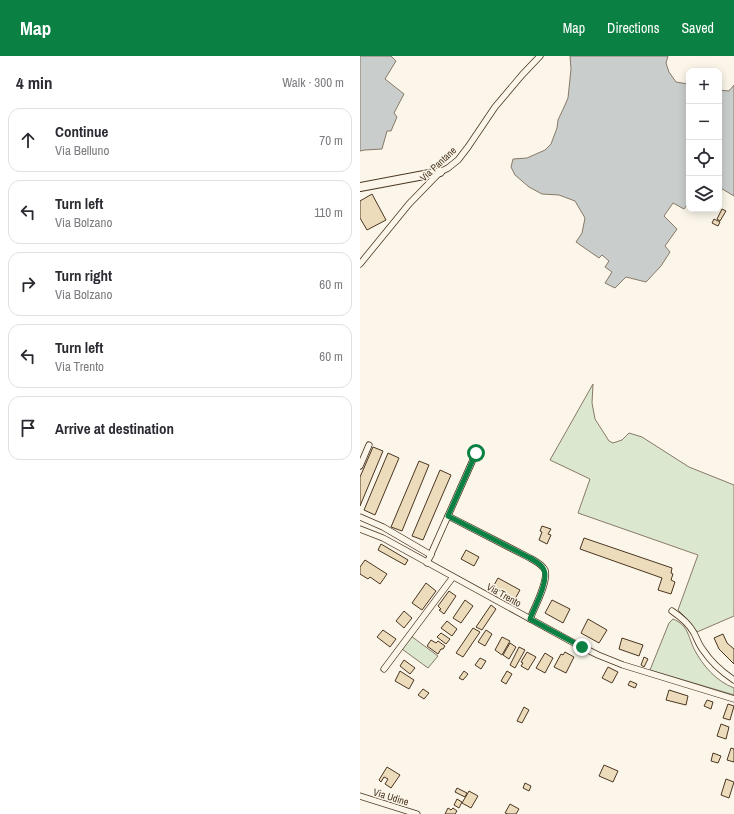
<!DOCTYPE html>
<html lang="en">
<head>
<meta charset="utf-8">
<style>
	body { margin:0; font-family:"Archivo Narrow",sans-serif; background:#f2f2f3; color:#2b2b33 }
	.controls { position:absolute; right:12px; top:12px; display:grid; overflow:hidden; border-radius:8px; box-shadow:0 2px 10px #0003 }
	.controls button { width:36px; height:36px; display:grid; place-items:center; padding:0; border:0; border-bottom:1px solid #e1e1e2; background:#fff; color:#2b2b33; font:20px sans-serif }
	.stop { position:absolute; width:12px; height:12px; margin:-9px; border:3px solid #0b8043; border-radius:50%; background:#fff }
	.stop.end { background:#0b8043; border-color:#fff; box-shadow:0 1px 4px #0008 }
	.list { margin:0; padding:0; list-style:none }
	h2 { display:flex; justify-content:space-between; align-items:center; height:52px; margin:0; padding:0 16px; font-size:17px }
	h2 small { font-size:13px; font-weight:400; color:#7c7c81 }
	.list li { display:grid; grid-template-columns:26px 1fr auto; gap:12px; align-items:center; box-sizing:border-box; height:64px; margin:0 8px 8px; padding:0 8px; border:1px solid #e1e1e2; border-radius:12px }
	.list b { display:block; font-size:15px; white-space:nowrap }
	.list p { margin:0; font-size:13px; white-space:nowrap; color:#7c7c81 }
	.list em { font-size:13px; font-style:normal; color:#7c7c81 }
	.icon { flex:none; width:22px; height:22px; fill:none; stroke:currentColor; stroke-width:2; stroke-linecap:round; stroke-linejoin:round }
	.map { position:relative; flex:none; width:374px; height:758px; overflow:hidden }
	header { display:flex; align-items:center; gap:24px; box-sizing:border-box; height:56px; padding:0 20px; background:#0b8043; color:#fff }
	header strong { font-size:19px }
	nav { display:flex; gap:22px; margin-inline-start:auto; font-size:14px }
	main { display:flex }
	aside { flex:1; background:#fff }
	.map>svg:first-child { display:block }
</style>
</head>
<body>
<header>
<strong>Map</strong>
<nav><a>Map</a><a>Directions</a><a>Saved</a></nav>
</header>
<main>
<aside>
<h2>4 min<small>Walk · 300 m</small></h2>
<ul class="list">
<li><svg class="icon" aria-label="ahead" viewBox="0 0 24 24"><path d="M12 20V5M6 11l6-6 6 6"/></svg><div><b>Continue</b><p>Via Belluno</p></div><em>70 m</em></li>
<li><svg class="icon" aria-label="left" viewBox="0 0 24 24"><path d="M17 20v-9H6M10 6l-5 5 5 5"/></svg><div><b>Turn left</b><p>Via Bolzano</p></div><em>110 m</em></li>
<li><svg class="icon" aria-label="right" viewBox="0 0 24 24"><path d="M7 20v-9h11M14 6l5 5-5 5"/></svg><div><b>Turn right</b><p>Via Bolzano</p></div><em>60 m</em></li>
<li><svg class="icon" aria-label="left" viewBox="0 0 24 24"><path d="M17 20v-9H6M10 6l-5 5 5 5"/></svg><div><b>Turn left</b><p>Via Trento</p></div><em>60 m</em></li>
<li><svg class="icon" aria-label="arrive" viewBox="0 0 24 24"><path d="M6 21V4h12l-3 4 3 4H6"/></svg><div><b>Arrive at destination</b></div></li>
</ul>
</aside>
<div class="map">
<svg width="374" height="758" viewBox="0 0 374 758">
	<rect width="100%" height="100%" fill="#fbf6e9"/>
	<g fill="#dce7d0" stroke="#887966">
		<path d="M233,328l-1,19 3,16 14,22 4,2 9,-3 7,-7 13,4 47,30 45,18v131l-37,16 -13,-16 -6,-6 20,-55 -120,-42 12,-34 -40,-19z"/>
		<path d="M313,563c15,6 15,17 21,30 9,17 22,32 40,39v7l-84,-25 19,-47z"/>
		<path d="M51,580l27,20 -10,12 -26,-19z"/>
	</g>
	<g fill="#c9cecd" stroke="#887966">
		<path d="M0,0h31l5,5 -11,18 19,15 -10,19 3,4 -6,14h-4l-5,18 -17,1 -5,1z"/>
		<path d="M210,0h98l-2,7 3,9 7,10 12,2h1v118l-5,7 -11,-6 -9,13 13,13 -12,17 5,6 -9,14 -15,16 -20,-5 -11,11 -10,-5 7,-11 -7,-5 4,-6 -7,-6 -3,3 -23,-16 6,-9 3,-15 -10,-17 -16,-6 -17,-1 -13,-7 -14,-12 -4,-8 2,-8 14,-1 18,-8 6,-6 6,-16 1,-8 7,-15 3,-7 3,-29z"/>
		<path d="M374,29v111l-15,-9v-97l10,1z"/>
	</g>
	<g fill="#ecdcbc" stroke="#4a3520">
		<path d="M12,138l14,26 -19,10 -7,-12v-17z"/>
		<path d="M362,153l4,2 -6,10 -3,-2z"/>
		<path d="M354,163l6,3 -2,4 -6,-3z"/>
		<path d="M13,391l10,4 -23,55v-29z"/>
		<path d="M28,397l11,5 -24,57 -11,-5z"/>
		<path d="M59,405l10,4 -27,66 -11,-4z"/>
		<path d="M80,414l11,5 -28,65 -11,-4z"/>
		<path d="M182,470l9,3 -3,5 3,1 -4,9 -8,-4 3,-8 -2,-1z"/>
		<path d="M224,482l88,30 -1,5 2,1 -2,6 4,2 -4,12 -13,-4 4,-12 -82,-29z"/>
		<path d="M21,488l27,16 -3,5 -27,-15z"/>
		<path d="M106,494l13,7 -5,9 -13,-7z"/>
		<path d="M5,504l22,14 -7,10 -10,-7 -2,2 -8,-5v-7z"/>
		<path d="M138,522l22,12 -5,9 -22,-12z"/>
		<path d="M66,527l10,8 -14,19 -10,-7z"/>
		<path d="M89,535l7,5 -12,18 -5,-4 2,-1 -3,-3z"/>
		<path d="M105,544l8,6 -12,17 -8,-5z"/>
		<path d="M192,544l18,9 -7,14 -18,-10z"/>
		<path d="M131,549l5,4 -14,21 -6,-3z"/>
		<path d="M44,555l8,7 -8,10 -8,-7z"/>
		<path d="M228,563l19,11 -8,13 -18,-10z"/>
		<path d="M87,565l10,8 -5,7 -11,-8z"/>
		<path d="M113,572l7,4 -17,25 -7,-4z"/>
		<path d="M23,574l13,9 -6,8 -13,-10z"/>
		<path d="M126,574l6,4 -7,12 -7,-4z"/>
		<path d="M81,577l9,6 -4,5 -9,-7z"/>
		<path d="M363,578l4,9 7,6v15l-15,-15 -5,-11z"/>
		<path d="M142,581l8,4 -8,14 -7,-5z"/>
		<path d="M262,582l21,7 -4,11 -20,-7z"/>
		<path d="M71,584l5,3 2,-2 7,5 -2,3h-2l-3,5 -11,-8z"/>
		<path d="M150,587l6,4 -7,12 -6,-4z"/>
		<path d="M159,591l6,3 -10,18 -5,-3z"/>
		<path d="M167,596l9,5 -8,13 -7,-4 2,-3 -2,-1z"/>
		<path d="M205,596l9,5 -8,16 -12,-6 7,-13 2,1z"/>
		<path d="M185,597l8,5 -8,15 -9,-5z"/>
		<path d="M284,601l4,2 -4,8 -3,-2z"/>
		<path d="M120,602l6,3 -5,8 -6,-4z"/>
		<path d="M44,604l11,8 -5,6 -10,-8z"/>
		<path d="M248,611l10,5 -6,11 -10,-5z"/>
		<path d="M40,615l14,9 -5,9 -14,-8z"/>
		<path d="M104,615l4,3 -5,6 -4,-2z"/>
		<path d="M147,615l5,3 -6,10 -5,-3z"/>
		<path d="M270,625l7,3 -2,4 -7,-3z"/>
		<path d="M63,633l6,4 -5,6 -6,-4z"/>
		<path d="M309,634l19,6 -2,9 -20,-5z"/>
		<path d="M347,644l6,2 -2,7 -7,-3z"/>
		<path d="M368,648l6,2 -4,14 -7,-2z"/>
		<path d="M164,651l5,3 -7,13 -5,-2z"/>
		<path d="M361,668l8,3 -3,12 -9,-3z"/>
		<path d="M371,692l3,1v13l-7,-2z"/>
		<path d="M353,697l8,3 -3,7 -7,-2z"/>
		<path d="M244,709l14,6 -5,11 -14,-6z"/>
		<path d="M27,711l13,8 -9,13 -6,-4 3,-5 -4,-2 -3,5 -2,-2z"/>
		<path d="M366,723l8,3 -5,16 -8,-3z"/>
		<path d="M165,727l6,3 -2,5 -6,-3z"/>
		<path d="M97,732l10,5 -2,4 -10,-5z"/>
		<path d="M109,735l9,5 -7,12 -9,-5z"/>
		<path d="M97,743l5,3 -3,6 -5,-3z"/>
		<path d="M150,748l9,5 -3,5h-8l-3,-1z"/>
		<path d="M88,752l3,2 2,-2 4,3 -2,3h-10z"/>
	</g>
	<g fill="none" stroke-linecap="round" stroke-linejoin="round">
		<defs>
			<g id="street">
				<path d="M0,208l49,-60 31,-32 8,-4 10,-8 10,-13 27,-40 27,-32 18,-19"/>
				<path d="M0,410l9,-21"/>
				<path d="M88,460l82,42c5,3 12,6 15,12 4,11 -11,38 -15,49"/>
				<path d="M0,461l23,10 48,28"/>
				<path d="M0,473l23,9 191,105 24,12 25,10 111,34"/>
				<path d="M67,507l49,-110"/>
				<path d="M312,555c9,6 17,13 22,22 3,6 5,12 9,17 8,12 19,22 31,30"/>
				<path d="M24,613l69,-92"/>
				<path d="M0,740l57,18"/>
			</g>
			<path id="secondary" d="M0,131l80,-15"/>
		</defs>
		<use href="#street" stroke="#4a3520" stroke-width="7"/>
		<use href="#secondary" stroke="#4a3520" stroke-width="10"/>
		<use href="#street" stroke="#fbf6e9" stroke-width="5.5"/>
		<use href="#secondary" stroke="#fbf6e9" stroke-width="8"/>
	</g>
	<g fill="none" stroke-linecap="round" stroke-linejoin="round">
		<path stroke="#0b8043" stroke-width="5" d="M116,397l-28,63 82,42c5,3 12,6 14,12 5,11 -10,38 -14,49l52,28"/>
	</g>
	<g text-anchor="middle" dominant-baseline="central" stroke-width="3" stroke-linejoin="round" paint-order="stroke">
		<g font-size="10" fill="#4a3520" stroke="#fbf6e9">
			<text transform="translate(78 108) rotate(-43)">Via Pantane</text>
			<text transform="translate(144 539) rotate(29)">Via Trento</text>
			<text transform="translate(31 741) rotate(17)">Via Udine</text>
		</g>
	</g>
</svg>
<div class="controls">
<button>+</button>
<button>−</button>
<button><svg class="icon" aria-label="locate" viewBox="0 0 24 24"><circle cx="12" cy="12" r="6"/><path d="M12 2v4M12 18v4M2 12h4M18 12h4"/></svg></button>
<button><svg class="icon" aria-label="layers" viewBox="0 0 24 24"><path d="M12 4l9 5-9 5-9-5zM3 14l9 5 9-5"/></svg></button>
</div>
<div class="stop" style="left:116px;top:397px"></div>
<div class="stop end" style="left:222px;top:591px"></div>
</div>
</main>
</body>
</html>
